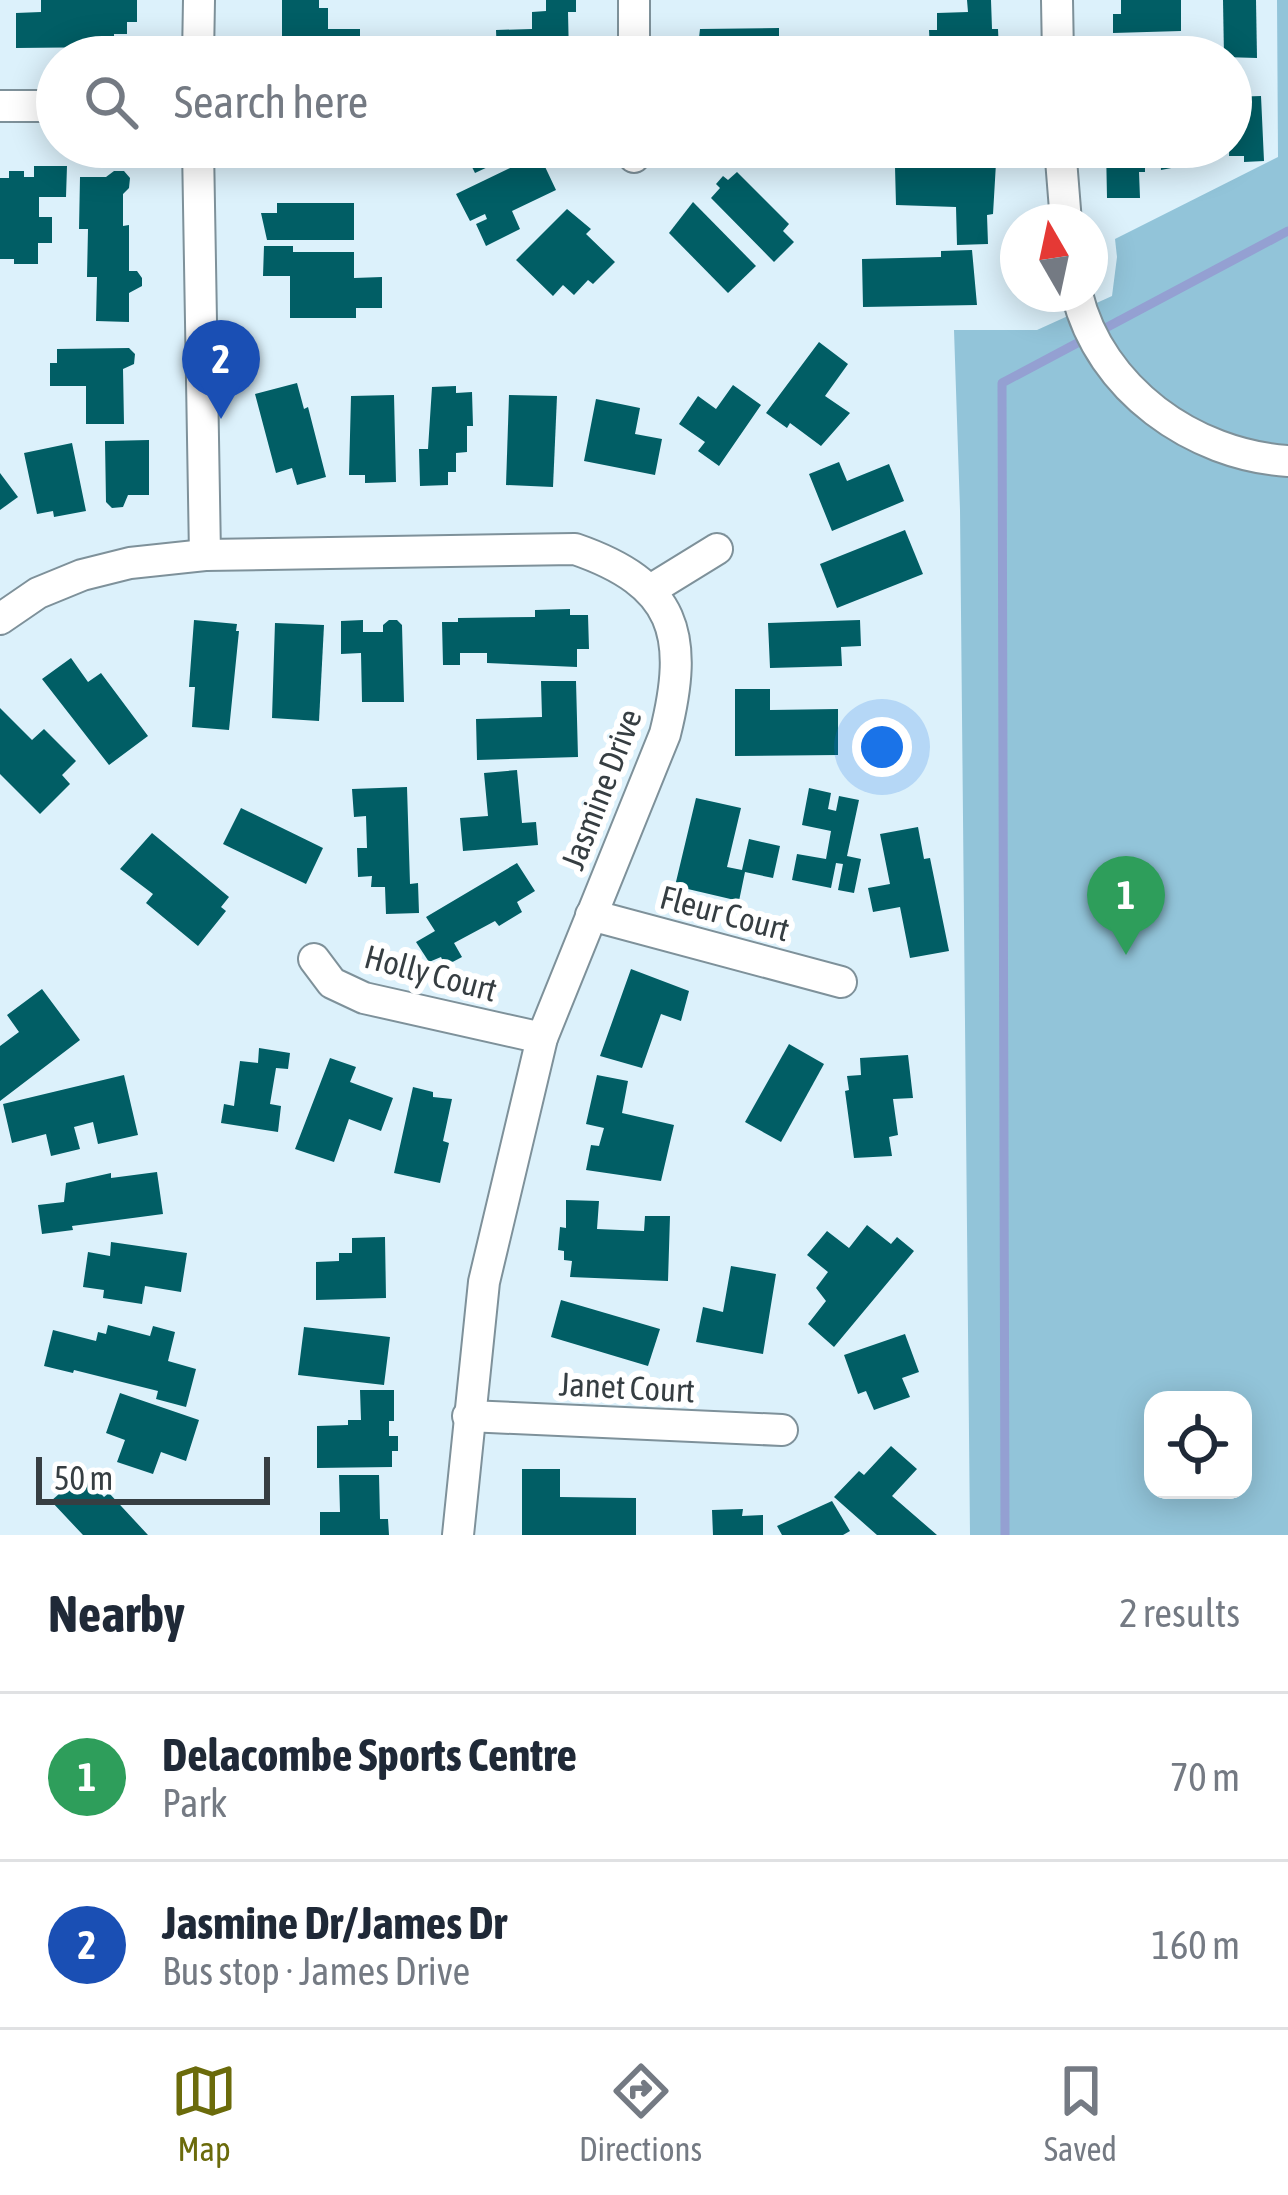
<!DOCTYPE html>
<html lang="en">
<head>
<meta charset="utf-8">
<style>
	body { margin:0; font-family:"Asap Condensed",sans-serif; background:#f6f6f7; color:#1f2937 }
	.controls { position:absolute; right:36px; bottom:36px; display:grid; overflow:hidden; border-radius:24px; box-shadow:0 6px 30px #0003 }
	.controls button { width:108px; height:108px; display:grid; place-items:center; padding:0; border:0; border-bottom:3px solid #e0e1e3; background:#fff; color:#1f2937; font:60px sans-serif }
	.compass { position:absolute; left:1000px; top:204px; width:108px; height:108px; border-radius:50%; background:#fff; box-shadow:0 6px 30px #0003; rotate:351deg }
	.scale { position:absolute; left:36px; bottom:30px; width:234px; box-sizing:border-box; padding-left:12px; border:6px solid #363e42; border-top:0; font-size:33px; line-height:42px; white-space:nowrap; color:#363e42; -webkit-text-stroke:9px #fff; paint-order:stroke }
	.you { position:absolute; left:882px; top:747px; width:42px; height:42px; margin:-30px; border:9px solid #fff; border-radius:50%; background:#1a73e8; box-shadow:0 0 0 18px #1a73e833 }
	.badge { display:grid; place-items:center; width:78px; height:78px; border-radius:50%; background:#6b6b0b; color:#fff; font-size:39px; font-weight:700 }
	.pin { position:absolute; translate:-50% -99px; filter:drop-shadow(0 3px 6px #0008) }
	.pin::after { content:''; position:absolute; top:63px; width:42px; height:36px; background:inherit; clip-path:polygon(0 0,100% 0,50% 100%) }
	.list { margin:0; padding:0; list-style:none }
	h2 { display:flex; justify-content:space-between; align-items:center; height:156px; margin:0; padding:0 48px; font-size:51px }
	h2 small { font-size:39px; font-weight:400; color:#747a83 }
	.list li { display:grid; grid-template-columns:78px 1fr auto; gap:36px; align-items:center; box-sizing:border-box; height:168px; padding:0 48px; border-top:3px solid #e0e1e3 }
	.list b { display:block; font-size:45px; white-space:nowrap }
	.list p { margin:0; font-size:39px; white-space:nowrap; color:#747a83 }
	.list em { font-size:39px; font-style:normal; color:#747a83 }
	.icon { flex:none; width:66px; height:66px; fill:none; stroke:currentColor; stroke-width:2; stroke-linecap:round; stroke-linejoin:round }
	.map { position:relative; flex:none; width:1288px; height:1535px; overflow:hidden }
	.search { position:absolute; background:#fff; box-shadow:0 6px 30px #0003; left:36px; right:36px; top:36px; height:132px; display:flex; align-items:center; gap:30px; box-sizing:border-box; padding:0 42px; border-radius:66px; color:#747a83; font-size:45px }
	.sheet { height:492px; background:#fff }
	nav { display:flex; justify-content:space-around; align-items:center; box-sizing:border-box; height:168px; border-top:3px solid #e0e1e3; background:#fff; font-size:33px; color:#747a83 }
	nav a { display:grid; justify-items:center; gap:6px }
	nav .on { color:#6b6b0b }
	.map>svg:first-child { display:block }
</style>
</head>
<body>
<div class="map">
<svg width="1288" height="1535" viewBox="0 0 1288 1535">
	<rect width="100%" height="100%" fill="#dcf1fb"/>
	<path fill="#92c4d9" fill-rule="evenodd" d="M1277,0h11v1535h-318l-10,-1025 -6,-180h83l75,-34 5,-39 -2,-18 163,-82zM1153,1400h90v90h-90z"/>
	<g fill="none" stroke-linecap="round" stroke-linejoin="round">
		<path stroke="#94a0d2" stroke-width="9" d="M1005,1535l-3,-1152 286,-152"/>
	</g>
	<g fill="#015e65">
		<path d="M41,0h96v22h-10v12h-13v13l-98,1v-35l25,-1z"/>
		<path d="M282,0h37v8h9v21h32v28h-78z"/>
		<path d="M546,0h30v12h-8l1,45h-72l-1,-27 36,-1v-17l14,-1z"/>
		<path d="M967,0h24l1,29h6l1,22 -69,2 -1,-23h8v-17l31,-1z"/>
		<path d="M1121,0h60v31l-68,2v-19h8z"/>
		<path d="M1223,0h33l1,58 -33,-1z"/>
		<path d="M779,28v29h-90v-6h-4v-13h14l1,-9z"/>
		<path d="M1261,96l3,65 -20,1v-6h-15l2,-59z"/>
		<path d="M262,147h90l1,7 -90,2z"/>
		<path d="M462,147h68l-55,26z"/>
		<path d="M1106,147h39v25h-6l1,26h-33z"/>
		<path d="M1160,147h36l1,16 -36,7z"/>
		<path d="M539,154l17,36 -44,21 8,18 -34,17 -10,-22 11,-5 -2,-5 -15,7 -14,-27z"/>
		<path d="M996,163l-3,51 -6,1 1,29 -31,1 -1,-38 -60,-2 -1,-38z"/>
		<path d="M34,166h33l-1,31h-27v20h13v26h-14v21h-24v-5h-14v-81h9v-7h15v6h10z"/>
		<path d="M114,171h10l6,7 -1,10 -6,6v32l6,-1v46h8l5,7v8l-13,7v29l-33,-1 1,-44h-10l1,-48h-9l1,-52h26z"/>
		<path d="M737,172l52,52 -6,7 11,11 -20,20 -63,-64 9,-10 -4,-4 7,-8 5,4z"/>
		<path d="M693,202l63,64 -28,27 -59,-60z"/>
		<path d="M277,203h77v37h-87l-6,-27h16z"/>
		<path d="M567,209l24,20 -5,5 29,28 -22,22 -5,-4 -14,15 -11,-10 -10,11 -37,-36z"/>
		<path d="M264,246h29v6h61v26l28,-1v31h-26v10h-66v-42h-27z"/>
		<path d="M972,250l5,55 -114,2 -1,-48 79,-2v-6z"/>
		<path d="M819,342l29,22 -23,32 25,17 -29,33 -31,-23 -3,5 -21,-15z"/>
		<path d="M129,348l6,6 -1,10 -11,5 1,55h-38v-38h-36v-23h7v-14z"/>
		<path d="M297,383l7,26 4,-2 18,70 -29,8 -5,-17 -16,5 -21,-79z"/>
		<path d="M733,385l28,20 -42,61 -21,-15 7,-9 -26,-18 19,-28 18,13z"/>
		<path d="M456,386v7l16,-1 1,34h-6v26l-11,1v19h-8v13l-28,1 -1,-37h9l4,-62z"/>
		<path d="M394,395l2,87 -31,1v-8h-16l2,-79z"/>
		<path d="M509,395l48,1 -4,91 -47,-2z"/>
		<path d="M596,399l44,9 -5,26 27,5 -7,36 -71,-14z"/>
		<path d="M149,440v55h-21l-5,12 -11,1 -6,-6 -1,-61z"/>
		<path d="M72,443l14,68 -32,6 -1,-6 -16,3 -13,-61z"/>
		<path d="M839,462l8,19 42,-17 15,37 -72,30 -23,-57z"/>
		<path d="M0,473l18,24 -18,13z"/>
		<path d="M905,530l18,44 -86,34 -17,-44z"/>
		<path d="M570,609v6h18l1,34h-12v18l-90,-4v-10h-27v12h-17l-1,-43h16v-4l77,-1v-7z"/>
		<path d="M194,620l43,4 -1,7h3l-10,99 -37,-3 3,-40h-6z"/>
		<path d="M363,620v12h20v-7l6,-5h8l5,5 2,77h-42l-1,-49 -20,1v-33z"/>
		<path d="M860,620l1,26 -20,1 1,19 -72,2 -2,-45z"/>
		<path d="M275,623l49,2 -5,96 -47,-3z"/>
		<path d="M71,658l17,24 13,-9 47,63 -39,29 -67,-86z"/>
		<path d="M541,681h35l2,76 -101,3 -1,-41 66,-2z"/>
		<path d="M735,689h35v21l68,-1v46l-103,1z"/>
		<path d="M0,708l32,32 12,-11 32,32 -14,14 8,9 -30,30 -40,-40z"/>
		<path d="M517,770l5,53 14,-1 2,23 -75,6 -3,-33 28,-2 -4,-43z"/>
		<path d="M407,787l3,97 8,-1 1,30 -33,1 -1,-27h-14l1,-11 -14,1 -1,-29h10l-1,-32 -12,1 -2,-28z"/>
		<path d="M809,788l22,5 -3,16 8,2 3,-15 20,4 -12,56 14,3 -7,34 -16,-3 5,-26 -7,-1 -5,25 -39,-8 5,-26 29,5 5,-28 -29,-6z"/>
		<path d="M696,798l45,10 -14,59 15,3 7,-31 31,7 -7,32 -28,-6 -6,29 -64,-15z"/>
		<path d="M241,808l82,40 -17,36 -83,-40z"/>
		<path d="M918,827l6,32 6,-1 19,93 -39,7 -10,-51 -27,5 -5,-24 22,-4 -10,-50z"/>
		<path d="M152,833l77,64 -8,10 5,4 -28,35 -52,-43 7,-9 -33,-25z"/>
		<path d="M517,863l18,28 -18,11 5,10 -23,14 -4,-5 -41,22 8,14 -17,9 -4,-9 -12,5 -13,-20 19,-11 -9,-14z"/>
		<path d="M631,969l58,22 -8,30 -20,-7 -19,54 -42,-12z"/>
		<path d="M42,989l38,51 -80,61v-55l19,-14 -12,-17z"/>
		<path d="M789,1044l35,20 -43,78 -36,-20z"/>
		<path d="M259,1048l31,5 -2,16 -12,-1 -6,36 11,2 -3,26 -57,-9 3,-19 10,2 6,-45 18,2z"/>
		<path d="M908,1055l5,43 -20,1 5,36 -9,2 3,19 -38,2 -9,-67 4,-1 -2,-14 14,-1 -1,-17z"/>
		<path d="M330,1058l26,9 -6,15 43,16 -12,33 -32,-12 -15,43 -39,-13z"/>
		<path d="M124,1075l14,60 -40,9 -5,-22 -19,5 6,22 -29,7 -5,-22 -34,9 -9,-39z"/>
		<path d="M597,1075l31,6 -6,32 52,12 -13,56 -75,-11 5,-25 8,1 5,-18 -18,-4z"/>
		<path d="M413,1087l20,5v5l19,2 -9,42 6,2 -9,40 -46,-10z"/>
		<path d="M157,1172l6,42 -91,12 1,4 -31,4 -4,-29 26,-3 2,-19 45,-10v5z"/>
		<path d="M566,1200l33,1 -2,28 47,2 1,-15h25l-2,65 -98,-4 2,-16 -8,-1v-9l-6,-1 2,-23 6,1z"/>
		<path d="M867,1225l24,19 6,-7 17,14 -80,96 -26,-23 18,-23 -10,-13 12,-16 -21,-17 20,-24 22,17z"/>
		<path d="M385,1237l1,61 -70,2v-38l23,-1v-8h13v-15z"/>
		<path d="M111,1242l76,11 -6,39 -36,-6 -3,18 -39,-6 1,-8 -21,-3 5,-35 22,4z"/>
		<path d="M731,1266l45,8 -13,80 -67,-12 7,-35 20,5z"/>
		<path d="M561,1300l99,29 -12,37 -97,-29z"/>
		<path d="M108,1325l42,11 3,-10 22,6 -7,29 28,8 -10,38 -30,-8 2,-8 -84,-21 -1,3 -29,-7 9,-36 43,11 2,-9 8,2z"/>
		<path d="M304,1327l86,10 -6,48 -86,-10z"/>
		<path d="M905,1334l14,38 -17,6 8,19 -36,13 -8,-19 -8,3 -14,-39z"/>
		<path d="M360,1390h34v31h-5v15h9v15h-6v16l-75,1v-42l31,-1v-5h13z"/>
		<path d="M120,1393l79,27 -13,41 -25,-9 -8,22 -36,-12 8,-22 -19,-7z"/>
		<path d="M891,1446l26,23 -25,27 45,39h-60l-43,-38 25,-26 5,4z"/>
		<path d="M522,1469h38v28l76,1v37h-114z"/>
		<path d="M339,1475h40l1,44h8l1,16h-69v-23h20z"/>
		<path d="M87,1479l17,18 5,-4 39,42h-65l-32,-34 17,-15 6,5z"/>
		<path d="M832,1501l18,30 -7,4h-61l-5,-9z"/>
		<path d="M743,1509l-1,7 21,-1v20h-50l-1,-25z"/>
	</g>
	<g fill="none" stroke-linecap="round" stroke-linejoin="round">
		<defs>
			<g id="street">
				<path d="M634,0v57"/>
				<path d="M1057,0l1,57"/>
				<path d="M198,57l1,-57"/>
				<path d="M0,106h57"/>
				<path d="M198,147l7,408"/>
				<path d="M634,147v10"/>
				<path d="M1060,147l6,75"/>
				<path d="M1077,294c23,95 116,161 211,167"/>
				<path d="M652,589l65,-40"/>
				<path d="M0,619l38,-26 44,-18 48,-12 75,-8 370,-6c101,35 115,85 90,185l-123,304 -58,244 -26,253"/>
				<path d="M591,915l250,67"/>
				<path d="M314,959l18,24 32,15 178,40"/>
				<path d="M468,1416l314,14"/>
			</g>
		</defs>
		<use href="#street" stroke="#7e919a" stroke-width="34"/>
		<use href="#street" stroke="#fff" stroke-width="30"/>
	</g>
	<g text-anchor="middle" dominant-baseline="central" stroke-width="12" stroke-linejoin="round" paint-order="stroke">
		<g font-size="33" fill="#363e42" stroke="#fff">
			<text transform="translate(601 789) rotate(-69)">Jasmine Drive</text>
			<text transform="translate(725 913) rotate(15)">Fleur Court</text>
			<text transform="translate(431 973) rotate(15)">Holly Court</text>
			<text transform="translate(627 1387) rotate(3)">Janet Court</text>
		</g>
	</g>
</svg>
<div class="controls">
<button><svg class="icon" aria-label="locate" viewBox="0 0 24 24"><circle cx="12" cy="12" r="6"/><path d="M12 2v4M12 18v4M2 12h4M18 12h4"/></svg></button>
</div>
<svg class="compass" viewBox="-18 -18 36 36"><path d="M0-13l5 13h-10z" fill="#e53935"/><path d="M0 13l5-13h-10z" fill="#747a83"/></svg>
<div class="scale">50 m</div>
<div class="you"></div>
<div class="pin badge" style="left:1126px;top:955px;background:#2e9e5b">1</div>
<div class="pin badge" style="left:221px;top:419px;background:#1a4fb4">2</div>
<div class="search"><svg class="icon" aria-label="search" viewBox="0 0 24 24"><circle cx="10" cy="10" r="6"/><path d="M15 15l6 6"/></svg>Search here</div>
</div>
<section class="sheet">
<h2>Nearby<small>2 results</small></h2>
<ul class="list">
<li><span class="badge" style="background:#2e9e5b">1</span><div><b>Delacombe Sports Centre</b><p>Park</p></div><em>70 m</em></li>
<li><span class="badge" style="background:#1a4fb4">2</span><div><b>Jasmine Dr/James Dr</b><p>Bus stop · James Drive</p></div><em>160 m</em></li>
</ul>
</section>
<nav>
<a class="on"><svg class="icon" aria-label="map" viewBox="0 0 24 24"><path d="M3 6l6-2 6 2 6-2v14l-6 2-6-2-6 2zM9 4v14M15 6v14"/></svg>Map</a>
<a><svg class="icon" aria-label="directions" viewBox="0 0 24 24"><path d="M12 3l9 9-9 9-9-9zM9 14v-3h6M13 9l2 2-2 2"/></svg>Directions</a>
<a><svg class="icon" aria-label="saved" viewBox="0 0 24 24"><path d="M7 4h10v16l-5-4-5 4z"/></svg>Saved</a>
</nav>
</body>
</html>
